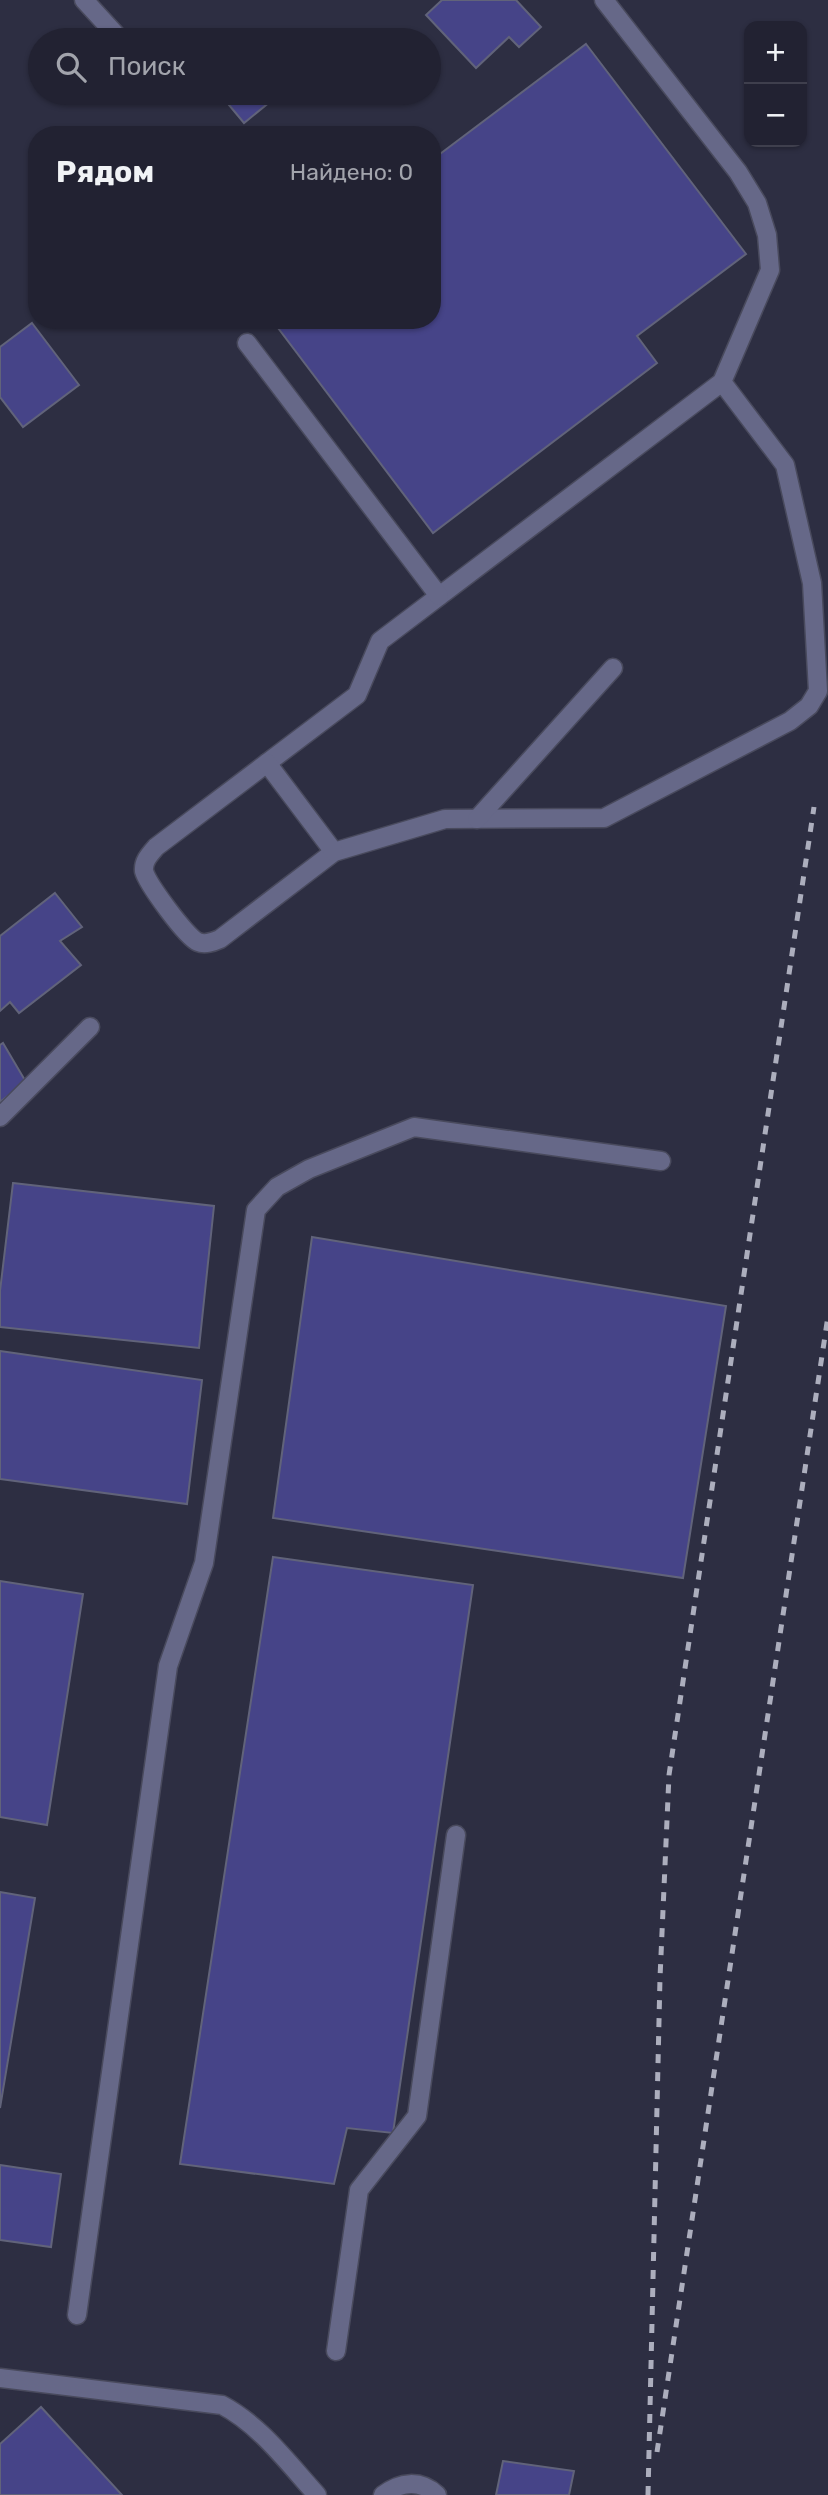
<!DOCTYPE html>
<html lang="ru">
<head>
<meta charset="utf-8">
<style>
	body { margin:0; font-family:Rubik,sans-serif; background:#2e2f3e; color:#f1f3f6 }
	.controls { position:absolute; right:21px; top:21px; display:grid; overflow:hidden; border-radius:14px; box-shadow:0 2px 5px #0004 }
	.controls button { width:63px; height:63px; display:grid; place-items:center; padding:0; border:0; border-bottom:2px solid #3f3f4d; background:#222232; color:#f1f3f6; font:35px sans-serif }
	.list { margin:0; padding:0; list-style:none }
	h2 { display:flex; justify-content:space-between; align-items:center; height:91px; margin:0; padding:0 28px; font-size:30px }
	h2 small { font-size:23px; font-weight:400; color:#a2a4ac }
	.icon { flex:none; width:38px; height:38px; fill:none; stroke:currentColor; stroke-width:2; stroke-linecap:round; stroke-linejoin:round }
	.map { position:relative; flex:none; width:828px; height:2495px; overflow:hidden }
	.search { position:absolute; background:#222232; box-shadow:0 2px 5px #0004; left:28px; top:28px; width:413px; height:77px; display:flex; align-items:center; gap:18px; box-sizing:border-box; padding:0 24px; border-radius:38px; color:#a2a4ac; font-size:26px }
	.panel { position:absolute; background:#222232; box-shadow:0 2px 5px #0004; left:28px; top:126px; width:413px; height:203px; border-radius:28px }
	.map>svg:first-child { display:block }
</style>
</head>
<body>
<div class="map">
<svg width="828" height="2495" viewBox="0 0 828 2495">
	<rect width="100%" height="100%" fill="#2d2e42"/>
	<g fill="#464488" stroke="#61637a" stroke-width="2">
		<path d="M442,0h74l25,27 -22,20 -10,-10 -33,31 -50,-53z"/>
		<path d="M586,44l160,210 -109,82 20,27 -224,170 -161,-213h160v-160z"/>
		<path d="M219,93h46l6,8 -27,22z"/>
		<path d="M32,323l47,62 -56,42 -23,-30v-50z"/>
		<path d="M55,893l27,34 -22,14 21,24 -62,48 -9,-11 -10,9v-75z"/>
		<path d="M3,1043l23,39 -26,20v-57z"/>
		<path d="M13,1183l201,23 -15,142 -199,-21v-36z"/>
		<path d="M312,1237l414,69 -43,272 -410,-60z"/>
		<path d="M0,1351l202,29 -15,124 -187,-25z"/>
		<path d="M273,1557l200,28 -80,548 -46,-5 -13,56 -154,-20z"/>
		<path d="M0,1581l83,13 -36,231 -47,-8z"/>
		<path d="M0,1892l35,6 -35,210z"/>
		<path d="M0,2165l61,9 -10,73 -51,-7z"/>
		<path d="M41,2407l81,88h-122v-51z"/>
		<path d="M503,2461l71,10 -5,24h-73z"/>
	</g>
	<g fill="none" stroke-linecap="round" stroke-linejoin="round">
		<defs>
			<g id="service">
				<path d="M84,0l34,37"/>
				<path d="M604,0l134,172 19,31 10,32 3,35 -48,112 -342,259 -23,54 -201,152c-6,7 -13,14 -12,24 3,12 42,66 54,71 7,3 15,0 22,-3l114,-87 111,-33 159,-1 186,-97 19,-15 9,-15 -6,-108 -27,-118 -63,-83"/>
				<path d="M247,343l192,253"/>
				<path d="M267,763l67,89"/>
				<path d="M477,819l136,-151"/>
				<path d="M0,1117l90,-90"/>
				<path d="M77,2315l91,-649 36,-103 52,-353 21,-23 32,-18 105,-42 247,34"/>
				<path d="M336,2351l23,-161 58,-74 39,-281"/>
				<path d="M0,2378l222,27c38,20 66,58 95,90"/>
				<path d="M383,2495c17,-13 37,-16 54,0"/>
			</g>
		</defs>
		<use href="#service" stroke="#494a5d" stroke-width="21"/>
		<use href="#service" stroke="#666888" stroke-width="18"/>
		<g stroke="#acaebd" stroke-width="5" stroke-dasharray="9 9" stroke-linecap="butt">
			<path d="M657,2452l171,-1136"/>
			<path d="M648,2495l12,-517 9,-203 145,-968"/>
		</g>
	</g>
</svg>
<div class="controls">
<button>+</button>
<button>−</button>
</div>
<div class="search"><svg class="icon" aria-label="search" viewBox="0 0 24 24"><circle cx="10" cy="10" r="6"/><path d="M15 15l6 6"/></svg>Поиск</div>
<section class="panel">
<h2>Рядом<small>Найдено: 0</small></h2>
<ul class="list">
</ul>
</section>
</div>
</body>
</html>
